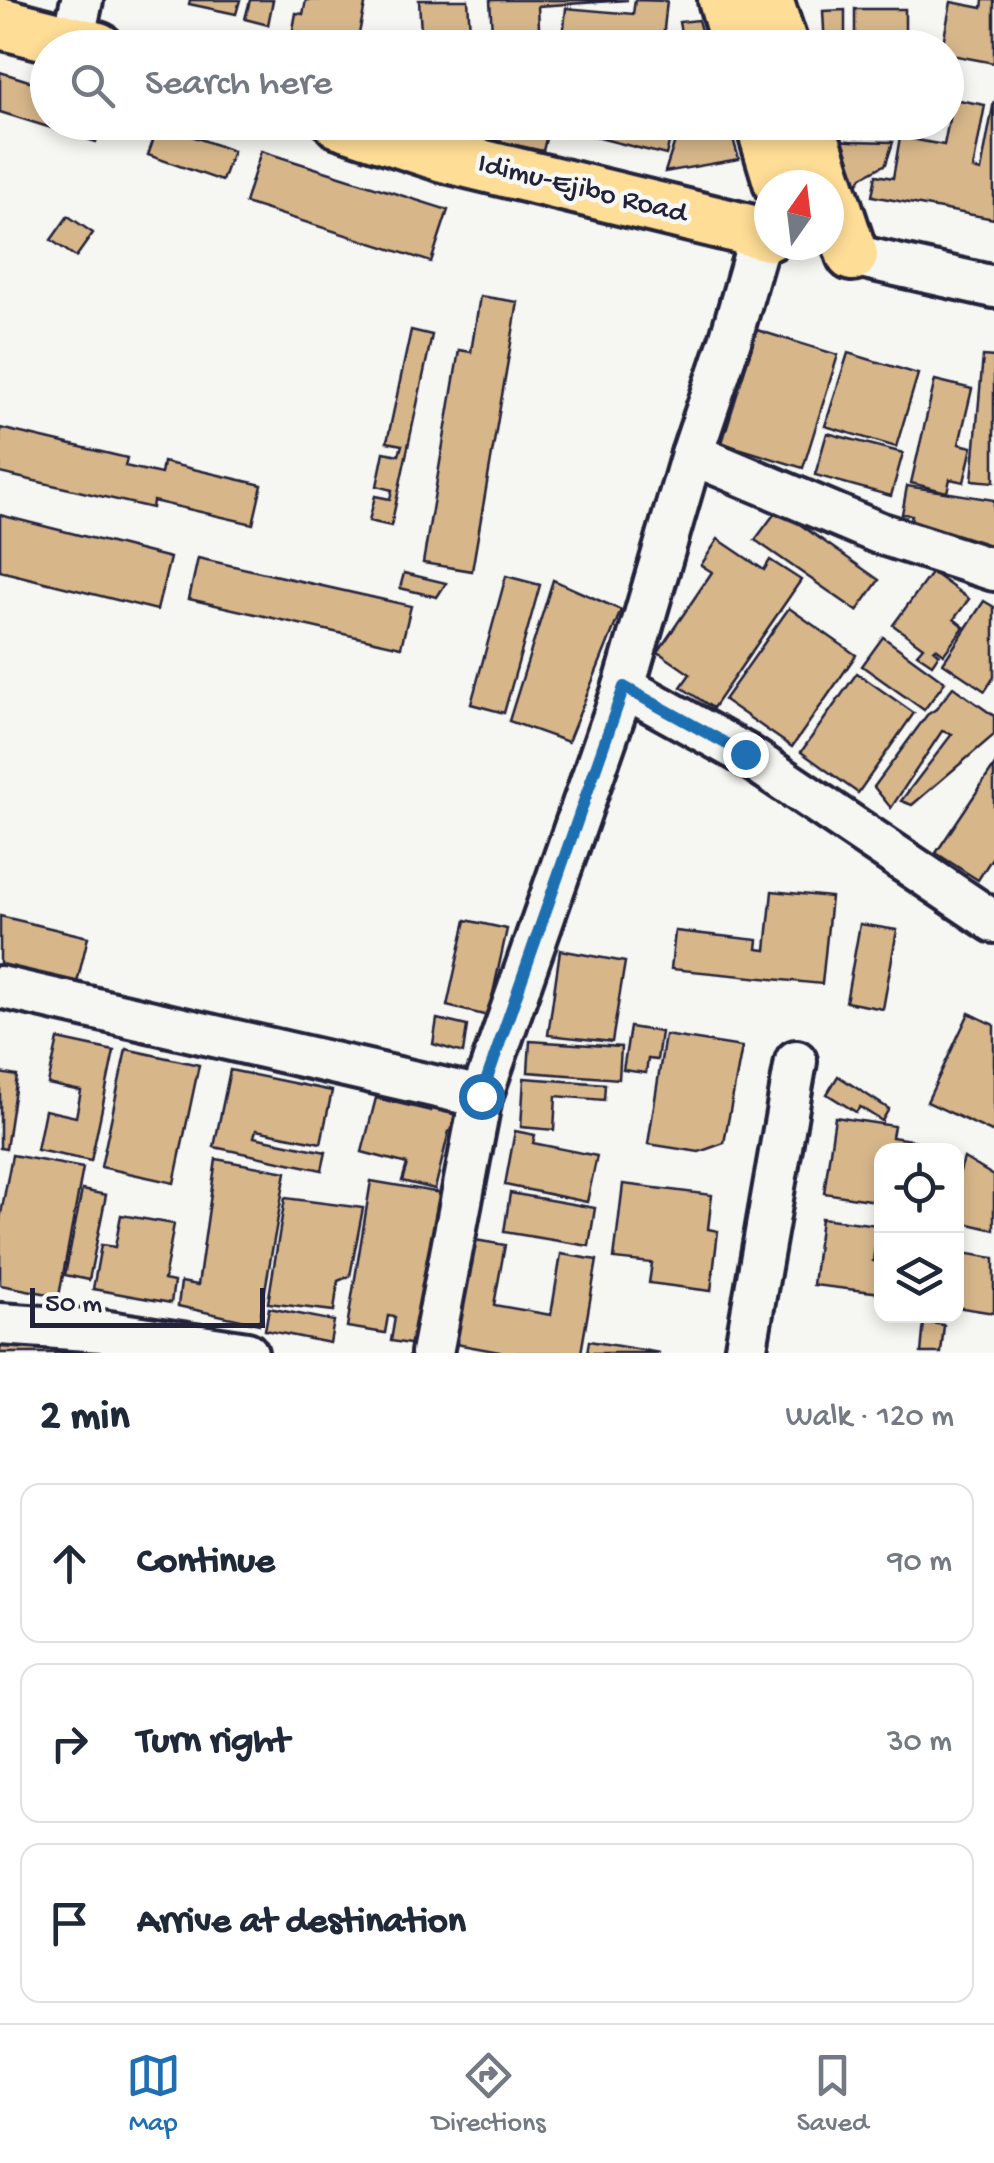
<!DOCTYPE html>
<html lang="en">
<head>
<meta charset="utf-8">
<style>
	body { margin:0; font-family:"Gochi Hand",sans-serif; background:#f2f2f3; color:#1f2937 }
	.controls { position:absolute; right:30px; bottom:30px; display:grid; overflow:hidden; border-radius:20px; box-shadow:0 5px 15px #0003 }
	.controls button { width:90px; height:90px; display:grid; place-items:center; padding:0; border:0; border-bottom:2px solid #e0e1e3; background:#fff; color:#1f2937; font:50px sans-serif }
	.compass { position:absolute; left:754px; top:170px; width:90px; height:90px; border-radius:50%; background:#fff; box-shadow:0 5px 15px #0003; rotate:14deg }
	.scale { position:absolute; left:30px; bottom:25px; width:235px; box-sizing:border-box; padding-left:10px; border:5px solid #22223b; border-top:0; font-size:28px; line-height:35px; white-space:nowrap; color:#22223b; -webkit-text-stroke:8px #f6f6f2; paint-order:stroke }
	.stop { position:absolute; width:30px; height:30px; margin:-22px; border:8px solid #1f6fb2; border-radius:50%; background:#fff }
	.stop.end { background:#1f6fb2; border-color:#fff; box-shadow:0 2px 10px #0008 }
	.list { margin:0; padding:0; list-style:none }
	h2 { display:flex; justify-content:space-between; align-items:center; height:130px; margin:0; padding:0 40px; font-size:42px }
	h2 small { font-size:32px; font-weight:400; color:#747a83 }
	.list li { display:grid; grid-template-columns:65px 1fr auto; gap:30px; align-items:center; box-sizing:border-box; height:160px; margin:0 20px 20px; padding:0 20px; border:2px solid #e0e1e3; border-radius:20px }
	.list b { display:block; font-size:38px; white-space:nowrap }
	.list em { font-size:32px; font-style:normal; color:#747a83 }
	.icon { flex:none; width:55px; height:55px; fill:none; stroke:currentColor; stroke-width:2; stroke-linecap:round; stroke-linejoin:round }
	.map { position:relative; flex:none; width:994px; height:1353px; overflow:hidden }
	.search { position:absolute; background:#fff; box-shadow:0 5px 15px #0003; left:30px; right:30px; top:30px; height:110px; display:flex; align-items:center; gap:25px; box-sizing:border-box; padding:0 35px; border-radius:55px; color:#747a83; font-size:38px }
	.sheet { height:670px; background:#fff }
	nav { display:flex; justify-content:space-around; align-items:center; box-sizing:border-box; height:140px; border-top:2px solid #e0e1e3; background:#fff; font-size:28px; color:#747a83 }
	nav a { display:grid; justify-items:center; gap:5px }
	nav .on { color:#1f6fb2 }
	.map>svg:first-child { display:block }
</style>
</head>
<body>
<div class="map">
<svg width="994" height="1353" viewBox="0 0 994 1353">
	<rect width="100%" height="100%" fill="#f6f6f2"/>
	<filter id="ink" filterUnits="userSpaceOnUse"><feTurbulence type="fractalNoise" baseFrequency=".01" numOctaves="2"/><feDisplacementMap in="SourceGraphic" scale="20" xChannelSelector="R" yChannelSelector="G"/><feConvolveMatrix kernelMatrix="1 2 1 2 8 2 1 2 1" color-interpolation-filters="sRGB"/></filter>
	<g filter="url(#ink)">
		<g fill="#d7b68a" stroke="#22223b" stroke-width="2.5">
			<path d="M190,0h50l-4,14 -47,-10z"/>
			<path d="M250,0h23l-5,25 -23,-6z"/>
			<path d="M306,0h60l-10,48h-27l-38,-8 5,-27 7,1z"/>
			<path d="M419,0h49l3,48h-49z"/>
			<path d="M490,0h138l-90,6 2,42h-47z"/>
			<path d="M635,0l32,1 -5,47h-100l4,-40 67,6z"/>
			<path d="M983,0h11v63l-48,-9v-6h-4l9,-46 31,6z"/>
			<rect x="855" y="9" width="50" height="39"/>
			<path d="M845,10v38h-20l-2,-37z"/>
			<path d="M698,20l8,28h-22l-5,-26z"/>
			<path d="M0,72l48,15v35h54l-6,20 -96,-30z"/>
			<path d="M953,99l32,6 -12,64 8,2 13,-70v118l-122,-23 4,-21 17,3 7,-41 44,8z"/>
			<path d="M473,122h77l-7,29 -73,-16z"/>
			<path d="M566,122h108l-8,33 -102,-26z"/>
			<path d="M681,122h47l11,37 -74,13z"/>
			<path d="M856,122h50v14l-50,1z"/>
			<path d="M159,124l74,27 -11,30 -74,-26z"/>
			<path d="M827,139l23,2 43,1 -7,22 -24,13 -13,20z"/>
			<path d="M261,151l187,59 -17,52 -186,-59z"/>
			<path d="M68,216l25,17 -17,24 -25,-17z"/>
			<path d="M480,296l38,6 -46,269 -49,-8 36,-213 12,2z"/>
			<path d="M411,330l21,5 -41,191 -22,-5 6,-25 15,3 2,-9 -15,-4 7,-34 15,3 3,-10 -15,-3z"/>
			<path d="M757,330l81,25 -35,113 -81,-25z"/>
			<path d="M848,353l70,21 -22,73 -71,-21z"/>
			<path d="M983,356l11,1v125l-22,-2z"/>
			<path d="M935,380l37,9 -13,55 13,3 -8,35 -14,-3 -3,13 -36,-9z"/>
			<path d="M0,428l127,30 -2,8 36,8 2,-12 99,23 -9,39 -100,-23 -1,7 -152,-35z"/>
			<path d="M827,433l76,20 -12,43 -76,-21z"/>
			<path d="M907,486l87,14v46l-85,-14 3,-17 -10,-1z"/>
			<path d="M778,509l101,71 -22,31 -102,-71z"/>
			<path d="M0,515l170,43 -13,52 -157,-39z"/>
			<path d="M718,539l46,31 6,-10 31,20 -88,128 -32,-21 9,-13 -32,-22 54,-80 -11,-7z"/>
			<path d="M198,558l213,48 -10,41 -212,-48z"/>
			<path d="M932,572l37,27 -15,20 10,8 -20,27 -8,-6 -2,2 5,4 -7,10 -15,-10 6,-7 -30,-22z"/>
			<path d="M404,573l42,10 -9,14 -37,-9z"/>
			<path d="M506,576l34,9 -36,128 -33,-9z"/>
			<path d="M553,580l68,30 -53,132 -59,-21z"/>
			<path d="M984,601l10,6v70l-9,14 -42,-28z"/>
			<path d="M789,608l67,47 -64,92 -68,-47z"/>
			<path d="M883,637l62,45 -21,28 -62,-44z"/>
			<path d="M857,673l57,40 -56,80 -57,-41z"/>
			<path d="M953,687l41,29v19l-82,70 -11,-4 51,-67 -10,-3 -51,77 -17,-21 53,-72 9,-6z"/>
			<path d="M994,766v89l-16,25 -42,-27z"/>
			<path d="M772,891l59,6 -9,87 -151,-15 4,-38 83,9 -1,9 9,1z"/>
			<path d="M0,916l88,21 -12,50 -76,-19z"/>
			<path d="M466,920l41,9 -19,87 -41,-10z"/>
			<path d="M860,924l37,6 -14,79 -37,-7z"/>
			<path d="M560,950l65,12 -13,80 -64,-7z"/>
			<path d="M969,1013l25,12v108l-67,-31z"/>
			<path d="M437,1019l30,7 -4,27 -30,-9z"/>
			<path d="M630,1027l31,5 -4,28 -9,-1 -2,14 -23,-3z"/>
			<path d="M665,1035l77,12 -18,96 -25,9 -51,-8z"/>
			<path d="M58,1039l56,12 -23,110 -54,-11 8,-40 31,7 5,-26 -33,-7z"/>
			<path d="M530,1041l91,6 -2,32 -91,-7z"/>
			<path d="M126,1049l73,16 -25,118 -73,-16z"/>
			<path d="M230,1070l102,21 -11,52 -65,-13 -2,7 72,15 -4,18 -108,-23z"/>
			<path d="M0,1073l17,3 -11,73 -6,-1z"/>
			<path d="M838,1076l51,33 -7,12 -22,-14 -4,5 -29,-18z"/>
			<path d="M524,1078l81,6 -1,16 -48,-4 -2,34 -33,-3z"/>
			<path d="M376,1098l55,13 2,-9 30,8 -6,23 -8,-2 -14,58 -33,-8 5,-17 -45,-12z"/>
			<path d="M835,1117l59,9 -2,11 25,4 -1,7 14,2h-48v52l-58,-9z"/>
			<path d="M515,1131l20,4 -2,8 64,13 -10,46 -82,-17z"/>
			<path d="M12,1155l71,13 -24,128 -59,-11v-66z"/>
			<path d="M964,1158l30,18v54l-38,-9v-37z"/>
			<path d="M216,1159l70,13 -27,152 -81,-18 3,-24 17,3z"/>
			<path d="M371,1181l76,13 -25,152 -31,-5 4,-24 -7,-1 -3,17 -38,-6z"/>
			<path d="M623,1184l89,11 -4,34 10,2 -7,60 -62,-8 3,-20 -38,-4z"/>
			<path d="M82,1190l24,5 -17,85 -24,-5z"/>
			<path d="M510,1193l85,15 -6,38 -85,-14z"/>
			<path d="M285,1198l78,10 -13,68 -12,5 -4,30 -66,-8z"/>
			<path d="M121,1215l53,9 -10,56 10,2 -3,21 -78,-14 8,-44 14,2z"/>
			<path d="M821,1218l57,7 -5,36 9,1v31l-69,-8z"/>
			<path d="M475,1240l30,5 -11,60 57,10 10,-61 36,6 -16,93h-76l-49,-9z"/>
			<path d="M956,1252l38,6v55l-38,-6z"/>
			<path d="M269,1308l65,13 -4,22 -65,-13z"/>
			<path d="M924,1322l20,3 -3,28h-20z"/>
			<path d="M589,1341l71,12h-73z"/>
			<path d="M0,1343l76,4v6h-76z"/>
		</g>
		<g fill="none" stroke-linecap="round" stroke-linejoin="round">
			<defs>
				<g id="minor">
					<path d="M73,41l9,-41"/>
					<path d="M852,255l142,32"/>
					<path d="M692,454l187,79 115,37"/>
					<path d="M624,687l121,67 249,168"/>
					<path d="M0,987l481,110"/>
					<path d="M0,1324l102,7 145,22"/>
					<path d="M432,1353l49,-256 143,-410 68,-233 38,-113 31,-108"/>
					<path d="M745,1353l51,-292"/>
				</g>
				<g id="major">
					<path d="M724,0l14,48"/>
					<path d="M767,0l16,48"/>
					<path d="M0,23l98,25"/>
					<path d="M339,122l104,34 326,79"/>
					<path d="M761,122l19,63"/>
					<path d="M808,122l44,133"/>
				</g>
			</defs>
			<use href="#minor" stroke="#22223b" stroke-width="48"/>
			<use href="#major" stroke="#22223b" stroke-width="58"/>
			<use href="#minor" stroke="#f6f6f2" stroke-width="40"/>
			<use href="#major" stroke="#fedd96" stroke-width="50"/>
		</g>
	</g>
	<g fill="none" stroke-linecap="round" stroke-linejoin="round" filter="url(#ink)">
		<path stroke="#1f6fb2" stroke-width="12" d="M481,1096l143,-409 121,67"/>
	</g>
	<g text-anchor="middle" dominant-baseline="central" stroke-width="9" stroke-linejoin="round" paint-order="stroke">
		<g font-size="30" fill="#22223b" stroke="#f6f6f2">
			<text transform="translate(582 190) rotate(14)">Idimu-Ejibo Road</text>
		</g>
	</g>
</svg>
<div class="controls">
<button><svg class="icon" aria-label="locate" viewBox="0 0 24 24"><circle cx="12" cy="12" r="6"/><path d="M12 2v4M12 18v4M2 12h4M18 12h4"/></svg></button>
<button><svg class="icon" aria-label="layers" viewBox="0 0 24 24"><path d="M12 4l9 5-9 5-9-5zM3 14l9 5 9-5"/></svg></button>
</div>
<svg class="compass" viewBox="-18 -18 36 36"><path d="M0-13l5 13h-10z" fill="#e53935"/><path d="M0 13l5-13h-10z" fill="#747a83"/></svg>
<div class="scale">50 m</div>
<div class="stop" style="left:481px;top:1096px"></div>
<div class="stop end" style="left:745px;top:754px"></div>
<div class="search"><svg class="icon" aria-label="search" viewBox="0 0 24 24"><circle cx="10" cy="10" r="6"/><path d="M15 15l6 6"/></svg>Search here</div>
</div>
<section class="sheet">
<h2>2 min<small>Walk · 120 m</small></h2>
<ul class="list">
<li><svg class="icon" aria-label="ahead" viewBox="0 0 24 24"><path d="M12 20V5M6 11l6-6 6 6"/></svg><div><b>Continue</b></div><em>90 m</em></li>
<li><svg class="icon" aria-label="right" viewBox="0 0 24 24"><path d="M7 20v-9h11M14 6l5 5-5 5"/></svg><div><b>Turn right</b></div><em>30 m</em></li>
<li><svg class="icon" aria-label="arrive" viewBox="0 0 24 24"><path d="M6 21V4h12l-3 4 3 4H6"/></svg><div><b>Arrive at destination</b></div></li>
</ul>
</section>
<nav>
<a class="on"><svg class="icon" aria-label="map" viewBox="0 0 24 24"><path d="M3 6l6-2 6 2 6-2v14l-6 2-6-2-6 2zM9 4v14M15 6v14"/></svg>Map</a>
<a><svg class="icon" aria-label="directions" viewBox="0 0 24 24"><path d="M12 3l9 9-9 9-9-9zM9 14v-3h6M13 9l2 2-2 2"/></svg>Directions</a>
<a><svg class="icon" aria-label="saved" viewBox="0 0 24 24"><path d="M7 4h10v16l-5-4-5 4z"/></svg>Saved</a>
</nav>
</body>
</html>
